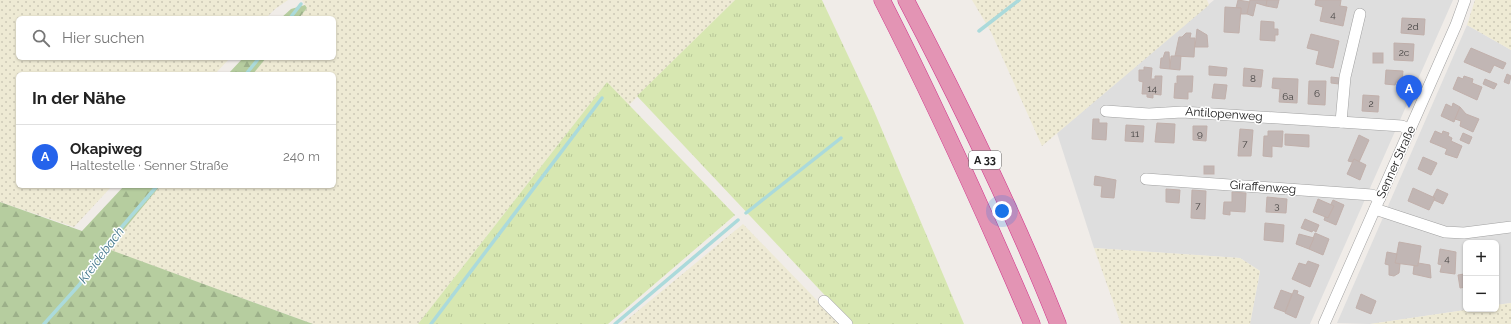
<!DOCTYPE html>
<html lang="de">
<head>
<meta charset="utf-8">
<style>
	body { margin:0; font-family:Raleway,sans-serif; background:#f2f2f2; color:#222 }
	.controls { position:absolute; right:12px; bottom:12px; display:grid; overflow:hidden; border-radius:6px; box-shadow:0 1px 3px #0004 }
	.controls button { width:36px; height:36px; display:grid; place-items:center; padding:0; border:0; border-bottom:1px solid #e0e0e0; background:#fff; color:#222; font:20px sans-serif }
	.you { position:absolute; left:1002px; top:211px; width:14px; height:14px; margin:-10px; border:3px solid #fff; border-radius:50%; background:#1a73e8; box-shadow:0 0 0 6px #1a73e833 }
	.badge { display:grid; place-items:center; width:26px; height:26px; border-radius:50%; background:#2563eb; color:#fff; font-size:13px; font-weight:700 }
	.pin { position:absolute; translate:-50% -33px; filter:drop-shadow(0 1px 2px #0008) }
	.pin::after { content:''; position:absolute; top:21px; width:14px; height:12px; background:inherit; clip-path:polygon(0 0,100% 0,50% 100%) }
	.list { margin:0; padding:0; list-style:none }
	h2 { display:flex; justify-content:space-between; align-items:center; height:52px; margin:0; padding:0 16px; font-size:17px }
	h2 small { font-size:13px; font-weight:400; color:#767676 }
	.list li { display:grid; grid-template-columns:26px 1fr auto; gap:12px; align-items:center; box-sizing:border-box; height:64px; padding:0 16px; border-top:1px solid #e0e0e0 }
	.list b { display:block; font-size:15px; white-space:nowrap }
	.list p { margin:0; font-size:13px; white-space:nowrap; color:#767676 }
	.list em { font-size:13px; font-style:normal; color:#767676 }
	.icon { flex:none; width:22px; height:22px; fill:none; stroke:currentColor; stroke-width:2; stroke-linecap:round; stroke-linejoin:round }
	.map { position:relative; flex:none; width:1511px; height:324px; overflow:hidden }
	.search { position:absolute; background:#fff; box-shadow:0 1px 3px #0004; left:16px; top:16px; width:320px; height:44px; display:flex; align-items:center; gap:10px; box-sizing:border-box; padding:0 14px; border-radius:6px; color:#767676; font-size:15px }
	.panel { position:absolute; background:#fff; box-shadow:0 1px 3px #0004; left:16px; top:72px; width:320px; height:116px; border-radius:6px }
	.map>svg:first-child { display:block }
</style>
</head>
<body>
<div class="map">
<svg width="1511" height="324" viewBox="0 0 1511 324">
	<defs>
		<pattern id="farmland-dots" width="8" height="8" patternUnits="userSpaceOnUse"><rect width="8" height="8" fill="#eeead4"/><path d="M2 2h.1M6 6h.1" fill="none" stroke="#ccc8b6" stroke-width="1.8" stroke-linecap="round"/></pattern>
		<pattern id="grass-tufts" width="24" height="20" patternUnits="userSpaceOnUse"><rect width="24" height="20" fill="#d7e7b1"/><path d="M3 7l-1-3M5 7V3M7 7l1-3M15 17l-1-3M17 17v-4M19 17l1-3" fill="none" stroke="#b8c698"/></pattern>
		<pattern id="forest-firs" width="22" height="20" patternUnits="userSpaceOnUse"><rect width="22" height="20" fill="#b6cd9f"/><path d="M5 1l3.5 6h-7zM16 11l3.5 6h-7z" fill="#9cb089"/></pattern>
	</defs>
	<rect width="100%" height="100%" fill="#f0ece8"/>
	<g fill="#dedede">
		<path d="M1214,0h239l-143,324h-60l10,-53 -20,-13 -146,-10 -37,-115z"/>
		<path d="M1467,25l44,25v253l-15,2v-62h-30v66h6l-102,15 -33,-1z"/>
	</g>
	<g fill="url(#farmland-dots)">
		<path d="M0,0h288l-13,9 -9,9h-248v40h212l-15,16h-197v112h94l-38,41 -74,-25z"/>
		<path d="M302,0h433l-106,105 -22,-23 -189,242h-105l-206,-75 53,-63h174v-112h-81l13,-16h68v-40h-35l8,-10z"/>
		<path d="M972,0h235l2,5 -167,141 -51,-114z"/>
		<path d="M1475,0h36v50l-44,-25z"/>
		<path d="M743,224l97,100h-218z"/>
		<path d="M1094,248l146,10 20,13 -10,53h-129z"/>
		<path d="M1511,303v21h-141l102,-15h24v-4z"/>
	</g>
	<g fill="url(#grass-tufts)">
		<path d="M735,0h87l52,111 90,213h-112l-215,-228z"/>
		<path d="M607,82l128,133 -127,109h-190z"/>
	</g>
	<g fill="url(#forest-firs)">
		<path d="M305,5l2,3 -8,10h-18l10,-9z"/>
		<path d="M243,58h23l-13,16h-25z"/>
		<path d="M124,186h36l-52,63 205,75h-313v-122l82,29z"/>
	</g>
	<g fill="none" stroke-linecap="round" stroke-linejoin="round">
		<g stroke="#abdadb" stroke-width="3.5">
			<path d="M290,18l11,-14"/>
			<path d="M979,31l40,-31"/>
			<path d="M246,74l13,-16"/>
			<path d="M746,213l95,-75"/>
			<path d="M44,324l36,-40 16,-27 61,-71"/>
			<path d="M431,324l171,-226"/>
			<path d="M615,324l123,-104"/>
		</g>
	</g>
	<g fill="#c1b6b4" stroke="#c1b0ab">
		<path d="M1238,0l12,2 -3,12h-6v-6h-5z"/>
		<path d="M1250,0h17l-1,6 -10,-3 -3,13 -6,-2z"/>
		<path d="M1267,0h12l-2,8 -11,-2z"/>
		<path d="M1316,0h25l-1,6 7,1 -4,19 -23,-5 3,-14 -8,-2z"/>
		<path d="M1225,7l16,1 -2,25 -15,-1z"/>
		<path d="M1402,18l23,1 -1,16 -23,-2z"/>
		<path d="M1261,21l13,1v7h4v6h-3v6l-15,-1z"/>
		<path d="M1197,29l10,6 1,12h-13z"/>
		<path d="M1186,33h5l-1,5h5l-1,19 -19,-1 4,-19h3z"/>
		<path d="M1311,34l28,7 -6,27 -17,-4 3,-13 -12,-3z"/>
		<path d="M1394,43l20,1 -1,17 -19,-1z"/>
		<path d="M1471,48l35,15 -3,6 -9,-4 -4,8 -26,-11z"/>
		<path d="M1165,52h4l1,17 -10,-1 1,-10h2z"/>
		<rect x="1373" y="53" width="10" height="10"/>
		<path d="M1171,56h10l-1,14 -10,-1z"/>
		<path d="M1209,66l18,2 -1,8 -17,-1z"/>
		<path d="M1144,67l8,1 -1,11h4v-3h7l-1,19 -8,-1v4l-6,-1v-3h-5l1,-12 -4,-1v-11h5z"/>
		<path d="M1244,68l19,2 -2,17 -18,-1z"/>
		<path d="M1386,70l17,1 -1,12 -6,-1 -1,3 -10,-1z"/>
		<path d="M1507,74l4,2 -2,8 -5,-2z"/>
		<path d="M1177,76h16l-1,16h-4v7l-14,-1 1,-15 2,1z"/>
		<path d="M1464,76l9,3 -1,4 10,4 -5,13 -24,-11 5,-12 5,2z"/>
		<path d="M1331,77l9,1 -1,6 -8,-1z"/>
		<path d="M1273,78l25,1 -1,24 -18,-1 1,-13 -8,-1z"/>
		<path d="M1485,79l12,5 -3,5 -11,-5z"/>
		<path d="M1309,81h17l-1,24 -17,-1z"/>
		<path d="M1214,84l13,1 -2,14 -13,-1z"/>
		<path d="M1363,95l16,1 -1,16 -16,-1z"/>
		<path d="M1453,103l7,4 -6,15 -13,-6 5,-12 6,3z"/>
		<path d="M1460,107l6,7 13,5 -6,13 -13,-6 1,-5 -6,-2z"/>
		<path d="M1093,119h6v4h8l-1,17 -14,-1z"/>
		<path d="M1157,123l18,1 -1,19 -19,-1z"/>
		<path d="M1126,125l18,1 -1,16 -18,-1z"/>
		<path d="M1193,126h14l-1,15 -13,-1z"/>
		<path d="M1240,129l13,1 -2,26h-13z"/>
		<path d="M1268,131h15l-1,16 -10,-1v11l-9,-1 1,-20h4z"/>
		<path d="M1435,131l7,3 1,-3 6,2 -1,3 4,2 -1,3 11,5 -5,12 -12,-4 2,-5 -17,-7z"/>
		<path d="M1463,133l9,4 -3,7 -9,-4z"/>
		<path d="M1285,134l24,1v12l-24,-2z"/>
		<path d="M1359,135l10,5 -10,22 -5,-3 -2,3 -4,-1z"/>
		<path d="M1423,157l14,6 -6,12 -13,-6z"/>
		<path d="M1354,159l12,6 -6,15 -13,-6z"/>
		<rect x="1204" y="166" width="10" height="8"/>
		<path d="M1095,176l21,4 -2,18 -13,-1 1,-11 -8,-1z"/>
		<path d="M1413,188l22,10 -6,12 -21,-9z"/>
		<path d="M1166,189l14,1 -1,13 -13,-1z"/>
		<path d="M1437,189l11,5 -5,10 -9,-4 1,-2 -2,-1z"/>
		<path d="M1192,190l14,1 -1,28 -14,-1z"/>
		<path d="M1232,192l14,1 -1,19 -15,-1v4l-7,-1 1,-12h8z"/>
		<path d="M1267,197l20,2 -1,14 -20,-1z"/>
		<path d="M1318,199l16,7 -6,12 -15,-6z"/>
		<path d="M1333,200l11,5 -8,20 -12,-5 1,-3 3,1 6,-12 -3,-2z"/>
		<path d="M1305,219l14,6 -3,7 -3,-2 -1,2 -11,-4z"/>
		<path d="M1265,223l19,2 -1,17 -19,-2z"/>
		<path d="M1315,233l14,6 -6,16 -14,-6z"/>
		<path d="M1299,234l15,4 -5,11 -13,-5z"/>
		<path d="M1399,242l22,4 -3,20 -23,-3z"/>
		<path d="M1440,249l16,3 -1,22 -15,-2 2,-7 -4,-1z"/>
		<path d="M1387,252l10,2 -2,9 5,1 -1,9 -5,3 -5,-1v-10l-4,-1z"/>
		<path d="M1308,261l11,4 -9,22 -18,-8 7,-16 7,2z"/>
		<path d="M1418,263l12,2 1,13 -18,-4 1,-8h4z"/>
		<path d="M1464,274l2,13 -6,1 -2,-13z"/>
		<path d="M1281,290l11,4 -7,18 -11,-4z"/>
		<path d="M1294,290l4,1 -1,3 7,3 -8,21 -11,-5z"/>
		<path d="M1361,294l15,7 -5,13 -15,-6z"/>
	</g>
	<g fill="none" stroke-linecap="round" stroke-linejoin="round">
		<defs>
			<g id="minor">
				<path d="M1106,111l43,3 33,-2 220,14 8,4"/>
				<path d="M1341,122l4,-45 15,-63"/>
				<path d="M1146,179l226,16 8,3"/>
				<path d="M1375,209l70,23 19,1 47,-6"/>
				<path d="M824,301l23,23"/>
				<path d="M1324,324l132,-299 9,-25"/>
			</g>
			<g id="highway">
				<path d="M882,0c54,106 103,214 150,324"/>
				<path d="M906,0c55,105 108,213 152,324"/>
			</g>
		</defs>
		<use href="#minor" stroke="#a1a1a1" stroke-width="12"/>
		<use href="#highway" stroke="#d1328a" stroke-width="17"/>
		<use href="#minor" stroke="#fff" stroke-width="11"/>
		<use href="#highway" stroke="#e394b4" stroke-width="16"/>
	</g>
	<g text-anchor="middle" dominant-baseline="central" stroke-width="3" stroke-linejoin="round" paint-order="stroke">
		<g font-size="10" fill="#484645">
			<text x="1333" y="14">4</text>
			<text x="1413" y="26">2d</text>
			<text x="1404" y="52">2c</text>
			<text x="1253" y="78">8</text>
			<text x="1152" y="88">14</text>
			<text x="1317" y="93">6</text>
			<text x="1288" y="96">6a</text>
			<text x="1371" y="103">2</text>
			<text x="1135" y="133">11</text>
			<text x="1200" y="133">9</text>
			<text x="1245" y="143">7</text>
			<text x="1198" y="205">7</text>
			<text x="1277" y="205">3</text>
			<text x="1447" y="258">4</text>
		</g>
		<rect fill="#fff" stroke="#636363" stroke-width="1" x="969" y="151" width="32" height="18" rx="3"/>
		<g font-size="11" font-weight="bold" fill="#202020">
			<text x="985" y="160">A 33</text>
		</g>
		<g font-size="12" fill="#202020" stroke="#fff">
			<text transform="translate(1224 114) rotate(4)">Antilopenweg</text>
			<text transform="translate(1396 162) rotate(-66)">Senner Straße</text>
			<text transform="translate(1263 187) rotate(4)">Giraffenweg</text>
		</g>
		<g font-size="13" font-style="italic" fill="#44788d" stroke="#fff">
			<text transform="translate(101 255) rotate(-53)">Kreidebach</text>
		</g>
	</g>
</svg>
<div class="controls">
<button>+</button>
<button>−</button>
</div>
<div class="you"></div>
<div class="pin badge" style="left:1409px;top:108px">A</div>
<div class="search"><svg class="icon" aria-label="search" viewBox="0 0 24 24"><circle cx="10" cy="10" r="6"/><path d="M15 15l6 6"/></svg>Hier suchen</div>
<section class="panel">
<h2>In der Nähe<small></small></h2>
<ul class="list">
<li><span class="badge">A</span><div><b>Okapiweg</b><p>Haltestelle · Senner Straße</p></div><em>240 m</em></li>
</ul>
</section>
</div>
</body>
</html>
